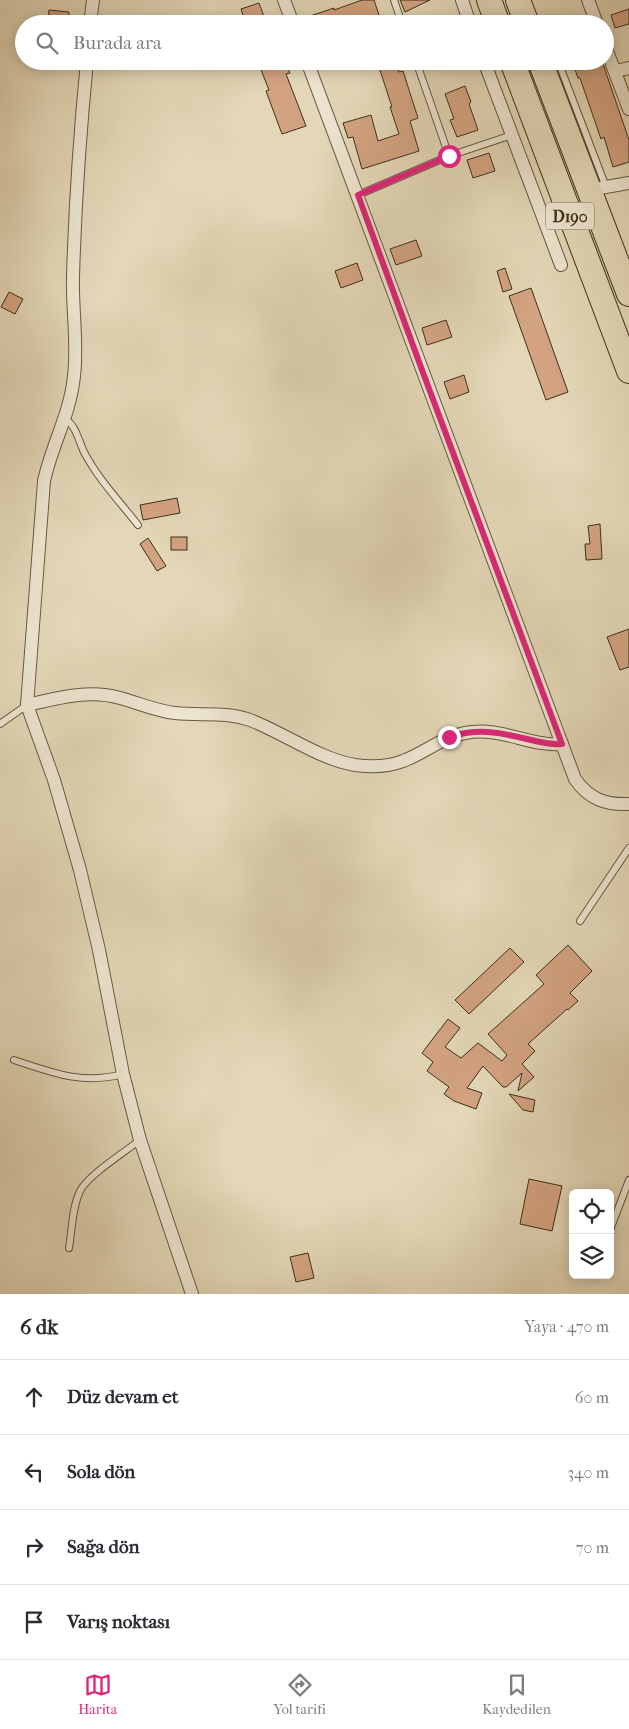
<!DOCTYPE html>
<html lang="tr">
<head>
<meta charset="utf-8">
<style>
	body { margin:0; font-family:"IM FELL French Canon",serif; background:#f7f7f7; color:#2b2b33 }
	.controls { position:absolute; right:15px; bottom:15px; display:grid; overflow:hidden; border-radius:8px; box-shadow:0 2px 12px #0003 }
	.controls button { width:45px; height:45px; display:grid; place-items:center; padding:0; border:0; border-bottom:1px solid #e1e1e2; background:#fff; color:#2b2b33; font:25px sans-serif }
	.stop { position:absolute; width:15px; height:15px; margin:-11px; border:4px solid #db2777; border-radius:50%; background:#fff }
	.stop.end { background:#db2777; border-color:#fff; box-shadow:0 1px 5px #0008 }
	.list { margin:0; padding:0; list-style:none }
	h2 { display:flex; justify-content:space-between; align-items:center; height:65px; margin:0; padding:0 20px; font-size:21px }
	h2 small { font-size:16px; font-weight:400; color:#7c7c81 }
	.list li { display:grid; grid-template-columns:32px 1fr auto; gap:15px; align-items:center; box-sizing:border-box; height:75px; padding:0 20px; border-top:1px solid #e1e1e2 }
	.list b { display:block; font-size:19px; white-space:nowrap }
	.list em { font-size:16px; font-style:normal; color:#7c7c81 }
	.icon { flex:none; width:28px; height:28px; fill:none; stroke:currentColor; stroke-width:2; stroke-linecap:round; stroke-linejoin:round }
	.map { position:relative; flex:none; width:629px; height:1294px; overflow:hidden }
	.search { position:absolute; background:#fff; box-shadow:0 2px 12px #0003; left:15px; right:15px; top:15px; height:55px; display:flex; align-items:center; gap:12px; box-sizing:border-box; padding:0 18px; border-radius:28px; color:#7c7c81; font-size:19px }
	.sheet { height:365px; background:#fff }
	nav { display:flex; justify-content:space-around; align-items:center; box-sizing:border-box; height:70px; border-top:1px solid #e1e1e2; background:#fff; font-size:14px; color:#7c7c81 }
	nav a { display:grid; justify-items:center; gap:2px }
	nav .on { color:#db2777 }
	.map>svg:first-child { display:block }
</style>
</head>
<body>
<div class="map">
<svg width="629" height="1294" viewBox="0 0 629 1294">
	<rect width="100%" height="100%" fill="#e3d7b7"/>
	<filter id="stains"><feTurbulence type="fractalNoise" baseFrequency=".004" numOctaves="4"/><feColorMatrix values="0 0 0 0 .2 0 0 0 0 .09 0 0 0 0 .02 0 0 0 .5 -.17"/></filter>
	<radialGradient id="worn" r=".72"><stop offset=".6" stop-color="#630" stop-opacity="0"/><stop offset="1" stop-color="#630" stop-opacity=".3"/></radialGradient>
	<g fill="#d3a381" stroke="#3e2f1c">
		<path d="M362,0h12l8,24h-70l-2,-8 24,-8v2z"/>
		<path d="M400,0h30l-25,12z"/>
		<path d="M259,3l7,19 -6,2h-14l-5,-15z"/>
		<path d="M629,9v15l-14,4 -4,-13z"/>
		<path d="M49,10l20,2 -1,12h-20z"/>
		<path d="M268,61h17l5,12 -4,1 20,52 -24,8 -16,-43 3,-1 -10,-25z"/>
		<path d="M377,61h18l4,11 4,-1 15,47 -8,3 9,30 -57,18 -9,-32 -5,1 -5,-15 28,-8 7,26 21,-7 -9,-27h2z"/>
		<path d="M572,61h30l27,79v22l-16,5 -9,-30 -3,2 -21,-61h-2z"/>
		<path d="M465,86l6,16 -2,2 9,26 -21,7 -7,-17 4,-1 -9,-25z"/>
		<path d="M489,153l6,18 -22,7 -6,-18z"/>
		<path d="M416,240l6,16 -26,9 -6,-16z"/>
		<path d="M357,263l6,17 -22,8 -6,-17z"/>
		<path d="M505,268l7,21 -9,3 -6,-21z"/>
		<path d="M531,288l37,104 -22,8 -37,-104z"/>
		<path d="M9,292l14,7 -8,15 -14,-7z"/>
		<path d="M446,320l6,17 -25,8 -5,-17z"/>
		<path d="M464,375l5,17 -19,7 -6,-17z"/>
		<path d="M177,498l3,15 -37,7 -3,-15z"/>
		<path d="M600,524l2,35 -16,1 -1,-16h5l-2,-18z"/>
		<rect x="171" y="537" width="16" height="13"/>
		<path d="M148,538l18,28 -9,5 -17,-27z"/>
		<path d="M629,629v38l-9,3 -13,-33z"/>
		<path d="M568,945l24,26 -22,22 8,8 -10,9 -1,-1 -39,35 7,7 -13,13 12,13 -16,14 4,-18 -16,14h-3l-20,-21 -16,22 15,5 -6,16 -22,-8 -10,-7 5,-7 -22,-16 6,-9 -11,-9 26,-34 12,9 -15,19 16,11 17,-15 24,18 5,-6 -19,-21 56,-50 -8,-9z"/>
		<path d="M510,948l14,14 -55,52 -14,-14z"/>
		<path d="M509,1094l26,6 -2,12 -10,-2z"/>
		<path d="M529,1179l33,7 -10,45 -32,-7z"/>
		<path d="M308,1253l6,25 -18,4 -6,-25z"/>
	</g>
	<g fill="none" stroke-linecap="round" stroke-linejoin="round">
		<defs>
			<g id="lane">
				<path d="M394,0l8,24"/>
				<path d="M416,61l33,95"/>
				<path d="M558,61l48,126"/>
				<path d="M358,195l91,-39 63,-21"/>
				<path d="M65,419c11,6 14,23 19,33 14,27 36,50 54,73"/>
				<path d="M0,724l27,-19"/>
				<path d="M580,921l49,-73"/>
				<path d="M14,1060c39,13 69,25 109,14"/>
				<path d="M610,1230l19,-50"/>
				<path d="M69,1248c3,-18 3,-40 11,-57 8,-16 45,-39 60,-51"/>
			</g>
			<g id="street">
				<path d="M284,0l9,24"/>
				<path d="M462,0l8,24"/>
				<path d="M588,0l9,24"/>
				<path d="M90,24l3,-24"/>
				<path d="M605,46l24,63"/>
				<path d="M87,61c-7,72 -12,144 -14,216 -1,33 5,66 1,99 -4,39 -22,68 -30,105l-17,224 27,75 26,90 19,80 24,124 17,66 52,154"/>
				<path d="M307,61l268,718c14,20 30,26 54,25"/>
				<path d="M484,61l77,204"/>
				<path d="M615,71l14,-3"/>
				<path d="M589,190l40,-7"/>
				<path d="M27,705c31,-7 62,-16 93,-7 19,5 36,13 55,15 26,3 50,-2 75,7 34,13 69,39 105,45 15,2 33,2 48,-4 22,-8 39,-24 62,-28 36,-7 65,14 97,11"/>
			</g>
			<g id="highway">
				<path d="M489,0l9,24"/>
				<path d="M518,0l9,24"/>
				<path d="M512,61l117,310"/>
				<path d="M540,61l89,233"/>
			</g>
		</defs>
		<use href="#lane" stroke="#675943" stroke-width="8"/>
		<use href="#street" stroke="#675943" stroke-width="14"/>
		<use href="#highway" stroke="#3e2f1c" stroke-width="26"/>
		<use href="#lane" stroke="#ede5d0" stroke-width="6"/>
		<use href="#street" stroke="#ede5d0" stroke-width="12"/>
		<use href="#highway" stroke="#e3d7b7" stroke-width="24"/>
	</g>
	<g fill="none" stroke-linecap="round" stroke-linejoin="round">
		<path stroke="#db2777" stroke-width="6" d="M449,737c29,-9 49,-5 78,2 12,3 23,6 35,5l-140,-374 -64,-175 91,-39"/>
	</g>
	<g text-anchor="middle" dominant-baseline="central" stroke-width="4" stroke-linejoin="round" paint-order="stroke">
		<rect fill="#ede5d0" stroke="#726652" stroke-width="1" x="546" y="202.5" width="48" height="27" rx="4"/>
		<g font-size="16" font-weight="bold" fill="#3e2f1c">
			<text x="570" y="216">D190</text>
		</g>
	</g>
	<rect width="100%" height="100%" filter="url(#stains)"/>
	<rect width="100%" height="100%" fill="url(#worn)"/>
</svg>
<div class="controls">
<button><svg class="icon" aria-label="locate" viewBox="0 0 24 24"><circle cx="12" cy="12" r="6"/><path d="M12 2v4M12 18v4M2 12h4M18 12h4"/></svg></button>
<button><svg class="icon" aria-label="layers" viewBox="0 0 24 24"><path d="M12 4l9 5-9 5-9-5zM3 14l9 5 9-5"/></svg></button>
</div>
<div class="stop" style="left:449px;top:156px"></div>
<div class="stop end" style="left:449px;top:737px"></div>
<div class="search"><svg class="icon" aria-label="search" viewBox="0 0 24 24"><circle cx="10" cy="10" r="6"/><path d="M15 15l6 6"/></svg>Burada ara</div>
</div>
<section class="sheet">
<h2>6 dk<small>Yaya · 470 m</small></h2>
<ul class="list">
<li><svg class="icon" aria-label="ahead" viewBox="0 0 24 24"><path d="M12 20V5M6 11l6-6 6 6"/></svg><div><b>Düz devam et</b></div><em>60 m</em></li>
<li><svg class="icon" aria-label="left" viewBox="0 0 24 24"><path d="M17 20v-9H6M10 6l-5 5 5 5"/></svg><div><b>Sola dön</b></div><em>340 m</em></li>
<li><svg class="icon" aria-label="right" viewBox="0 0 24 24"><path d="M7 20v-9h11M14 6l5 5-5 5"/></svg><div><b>Sağa dön</b></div><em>70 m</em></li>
<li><svg class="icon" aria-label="arrive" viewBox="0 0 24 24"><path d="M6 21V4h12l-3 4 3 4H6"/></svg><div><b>Varış noktası</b></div></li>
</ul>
</section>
<nav>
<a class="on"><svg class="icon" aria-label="map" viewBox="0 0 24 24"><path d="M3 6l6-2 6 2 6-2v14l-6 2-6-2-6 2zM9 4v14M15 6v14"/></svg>Harita</a>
<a><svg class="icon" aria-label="directions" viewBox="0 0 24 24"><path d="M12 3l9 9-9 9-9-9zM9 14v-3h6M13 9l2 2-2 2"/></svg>Yol tarifi</a>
<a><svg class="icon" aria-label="saved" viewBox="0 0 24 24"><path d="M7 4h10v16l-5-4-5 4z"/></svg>Kaydedilen</a>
</nav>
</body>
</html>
